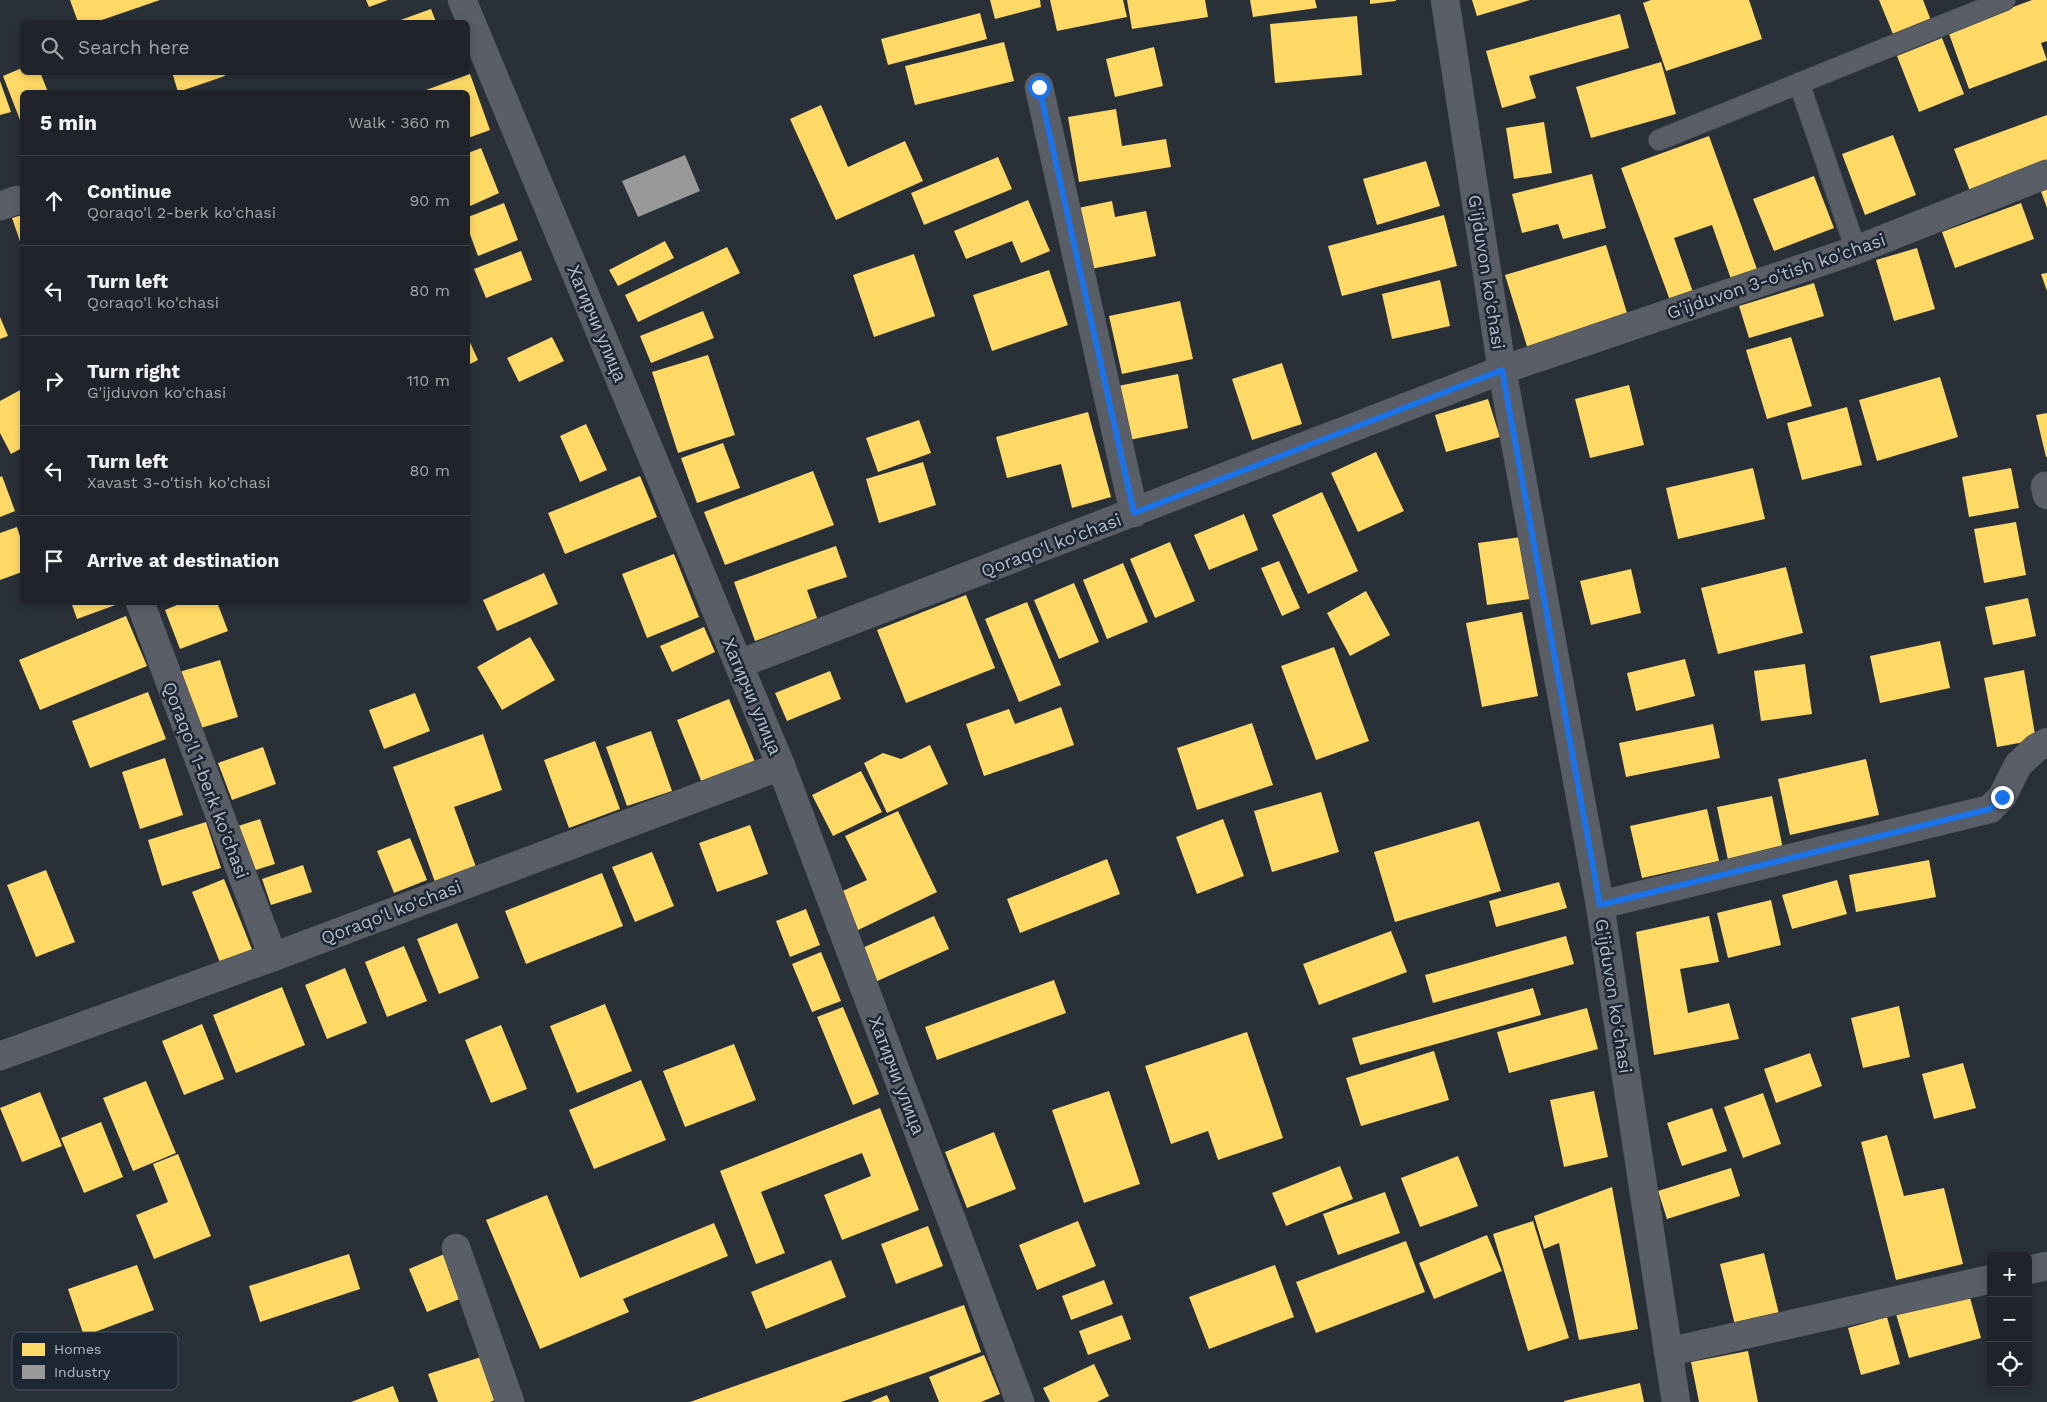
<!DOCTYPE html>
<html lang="en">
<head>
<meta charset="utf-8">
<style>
	body { margin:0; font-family:"Work Sans",sans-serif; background:#282c32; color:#f1f3f6 }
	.controls { position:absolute; right:15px; bottom:15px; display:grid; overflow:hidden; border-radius:8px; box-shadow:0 2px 8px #0003 }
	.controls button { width:45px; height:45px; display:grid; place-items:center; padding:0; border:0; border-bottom:1px solid #3d4147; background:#20242a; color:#f1f3f6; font:25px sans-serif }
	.stop { position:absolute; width:15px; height:15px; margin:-11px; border:4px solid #1a73e8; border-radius:50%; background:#fff }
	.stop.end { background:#1a73e8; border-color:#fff; box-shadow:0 1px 5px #0008 }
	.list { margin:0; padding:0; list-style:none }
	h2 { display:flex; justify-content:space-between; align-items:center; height:65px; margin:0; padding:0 20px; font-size:21px }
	h2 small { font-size:16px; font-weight:400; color:#a2a4a8 }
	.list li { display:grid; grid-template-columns:32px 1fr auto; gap:15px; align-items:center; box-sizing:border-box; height:90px; padding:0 20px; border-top:1px solid #3d4147 }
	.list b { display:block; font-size:19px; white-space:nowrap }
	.list p { margin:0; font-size:16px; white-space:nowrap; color:#a2a4a8 }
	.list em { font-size:16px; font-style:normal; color:#a2a4a8 }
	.icon { flex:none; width:28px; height:28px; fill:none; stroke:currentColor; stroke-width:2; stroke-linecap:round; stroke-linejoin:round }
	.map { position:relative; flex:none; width:2047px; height:1402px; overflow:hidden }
	.search { position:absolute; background:#20242a; box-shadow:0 2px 8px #0003; left:20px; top:20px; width:450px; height:55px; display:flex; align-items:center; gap:12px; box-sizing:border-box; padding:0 18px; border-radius:8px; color:#a2a4a8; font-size:19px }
	.panel { position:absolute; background:#20242a; box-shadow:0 2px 8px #0003; left:20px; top:90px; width:450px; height:515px; border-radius:8px }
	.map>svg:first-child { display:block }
</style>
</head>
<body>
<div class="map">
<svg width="2047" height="1402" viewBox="0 0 2047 1402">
	<rect width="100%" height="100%" fill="#2a3038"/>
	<g fill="#ffd966">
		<path d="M70,0h90l-64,22h-18z"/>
		<path d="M366,0h22l-19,7z"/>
		<path d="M990,0h50l1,7 -46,12z"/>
		<path d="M1050,0h73l4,17 -70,14z"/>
		<path d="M1127,0h78l3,17 -76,12z"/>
		<path d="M1250,0h65l2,8 -64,9z"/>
		<path d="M1370,0h26v1l-26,3z"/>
		<path d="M1472,0h58l-53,16z"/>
		<path d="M1651,0h98l13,39 -96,32 -23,-68z"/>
		<path d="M1879,0h44l9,23 -37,16z"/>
		<path d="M2032,0h15v41l-6,2 6,17 -78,29 -21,-58z"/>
		<path d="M431,9l5,13h-41z"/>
		<path d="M980,13l7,26 -99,26 -7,-26z"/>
		<path d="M1620,14l9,34 -100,28 7,22 -34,10 -16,-57z"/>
		<path d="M1357,16l5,59 -87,8 -5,-59z"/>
		<path d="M1942,38l22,56 -45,18 -22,-56z"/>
		<path d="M1004,42l10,39 -99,24 -10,-39z"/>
		<path d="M1154,47l9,39 -48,11 -9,-38z"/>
		<path d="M1661,62l15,52 -85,24 -15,-51z"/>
		<path d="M22,68v4h18l8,20h-26v27l-2,1 -17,-44z"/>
		<path d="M172,72h52l1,4 -47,16z"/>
		<path d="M470,74l20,56 -22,8v-46h-41l-1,-2z"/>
		<path d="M0,81l11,31 -11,3z"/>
		<path d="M821,105l27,62 57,-26 18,40 -87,39 -46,-101z"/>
		<path d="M1116,109l6,37 44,-7 5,28 -92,15 -11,-65z"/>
		<path d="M2047,115v51l-76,28 -17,-45z"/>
		<path d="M1544,122l8,51 -38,6 -8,-51z"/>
		<path d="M1893,135l23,60 -51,20 -23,-61z"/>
		<path d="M1709,136l49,136 -26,10 -20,-57 -38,13 20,57 -23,8 -50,-135z"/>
		<path d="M481,148l18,45 -31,14v-54z"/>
		<path d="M998,157l14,32 -88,36 -13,-32z"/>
		<path d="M1426,161l14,45 -63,19 -14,-46z"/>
		<path d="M1592,174l14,54 -43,11 -5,-15 -36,9 -10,-39z"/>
		<path d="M1814,176l20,52 -60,23 -21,-52z"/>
		<path d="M2047,184v24l-8,-22z"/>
		<path d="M1028,200l22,51 -29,12 -9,-22 -46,18 -12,-28z"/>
		<path d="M1112,201l3,16 31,-6 10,45 -65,13 -13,-61z"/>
		<path d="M504,203l14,37 -40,16 -10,-27v-12z"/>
		<path d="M2021,203l13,36 -79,29 -13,-36z"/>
		<path d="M22,215v32l-10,-29z"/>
		<path d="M1444,215l13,51 -115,30 -14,-50z"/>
		<path d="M665,241l9,17 -56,28 -9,-16z"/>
		<path d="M1606,245l25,81 -101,30 -25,-81z"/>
		<path d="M727,247l13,26 -102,49 -13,-27z"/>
		<path d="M1917,248l18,61 -41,12 -18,-61z"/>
		<path d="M521,251l11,29 -46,18 -12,-29z"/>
		<path d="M914,254l21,62 -61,21 -21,-62z"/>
		<path d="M1049,270l19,55 -76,26 -19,-56z"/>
		<path d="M2047,273v18l-6,-17z"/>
		<path d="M1440,280l10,46 -58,13 -10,-45z"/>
		<path d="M1814,283l10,33 -75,22 -10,-32z"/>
		<path d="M1180,301l13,58 -71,15 -13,-58z"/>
		<path d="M703,311l11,27 -63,25 -11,-27z"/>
		<path d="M0,317l8,19 -8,3z"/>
		<path d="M552,337l12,24 -45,21 -12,-24z"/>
		<path d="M1791,337l21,69 -45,13 -21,-69z"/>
		<path d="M468,338l10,22 -10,5z"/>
		<path d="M708,355l27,80 -57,18 -26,-81z"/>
		<path d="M1282,363l20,61 -50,16 -20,-61z"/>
		<path d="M1178,374l10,54 -59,12 -11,-54z"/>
		<path d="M1940,377l18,60 -81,24 -18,-61z"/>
		<path d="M1629,385l15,60 -54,13 -15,-59z"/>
		<path d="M22,389v59l-11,6 -11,-21v-32z"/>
		<path d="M1488,399l12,38 -54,15 -11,-37z"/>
		<path d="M1847,407l15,58 -60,15 -15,-57z"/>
		<path d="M1088,412l23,85 -39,11 -11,-44 -54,14 -11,-41z"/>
		<path d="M2047,413v44h-1l-10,-42z"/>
		<path d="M919,420l12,33 -53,19 -12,-34z"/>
		<path d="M586,424l21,46 -27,12 -20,-46z"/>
		<path d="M723,443l17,45 -43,15 -16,-45z"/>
		<path d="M1376,452l28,59 -46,21 -27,-59z"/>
		<path d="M923,462l13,43 -57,18 -13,-44z"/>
		<path d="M1753,468l12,51 -87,20 -12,-51z"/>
		<path d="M2011,468l8,40 -50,9 -7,-40z"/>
		<path d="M813,471l21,54 -109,40 -21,-53z"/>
		<path d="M2,476l13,35 -15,6v-40z"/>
		<path d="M640,476l17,41 -92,37 -17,-41z"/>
		<path d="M1322,492l36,79 -50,23 -36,-79z"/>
		<path d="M1244,514l14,36 -49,20 -15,-35z"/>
		<path d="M2016,522l10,53 -42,8 -10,-54z"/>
		<path d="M17,527l5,16v29l-22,8v-47z"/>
		<path d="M1521,537l9,62 -43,6 -9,-62z"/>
		<path d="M1170,542l25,59 -40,17 -25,-59z"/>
		<path d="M836,546l11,31 -40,13 10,28 -62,23 -21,-59z"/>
		<path d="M674,554l25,63 -52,21 -25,-64z"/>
		<path d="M1279,561l21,47 -18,8 -21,-48z"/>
		<path d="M1123,563l25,59 -41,17 -24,-59z"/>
		<path d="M1786,567l17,66 -85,21 -17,-66z"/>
		<path d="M1631,569l10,44 -50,12 -11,-44z"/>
		<path d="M544,573l14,31 -61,27 -14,-31z"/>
		<path d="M1074,583l25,59 -40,17 -25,-59z"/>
		<path d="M1366,591l24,44 -40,21 -23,-43z"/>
		<path d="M966,595l29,73 -89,35 -29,-73z"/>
		<path d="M2028,598l8,38 -43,9 -8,-38z"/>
		<path d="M71,602h50v1l-44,16z"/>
		<path d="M184,602h33l11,29 -48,18 -15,-39z"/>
		<path d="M1027,602l34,83 -42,17 -34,-83z"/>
		<path d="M1522,612l16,84 -56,11 -16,-84z"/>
		<path d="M126,616l21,50 -107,44 -21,-50z"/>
		<path d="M704,627l11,25 -43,20 -12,-26z"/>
		<path d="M530,637l25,43 -53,30 -25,-43z"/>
		<path d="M1940,641l10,47 -70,15 -10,-47z"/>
		<path d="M1334,647l35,94 -53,19 -35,-94z"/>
		<path d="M1685,659l10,37 -59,15 -9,-38z"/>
		<path d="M220,660l18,57 -41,12 -18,-57z"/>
		<path d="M1805,664l7,50 -51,7 -7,-50z"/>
		<path d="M2024,670l12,70 -39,7 -13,-69z"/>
		<path d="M830,671l11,28 -54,22 -12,-28z"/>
		<path d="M148,692l18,47 -76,29 -18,-47z"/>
		<path d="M415,693l15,38 -46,18 -15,-39z"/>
		<path d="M729,699l26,63 -53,21 -25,-63z"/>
		<path d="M1061,707l13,38 -90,31 -18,-52 43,-15 6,15z"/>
		<path d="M1252,723l21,62 -76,25 -20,-62z"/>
		<path d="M1713,724l7,34 -94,19 -7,-34z"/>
		<path d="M651,731l21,60 -45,15 -21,-59z"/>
		<path d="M483,734l19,56 -48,17 22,60 -41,15 -42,-115z"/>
		<path d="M595,741l25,68 -51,19 -25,-68z"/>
		<path d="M930,745l18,39 -61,29 -23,-50 19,-10 18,6z"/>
		<path d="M263,747l13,37 -44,16 -14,-37z"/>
		<path d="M165,758l18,57 -43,14 -18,-57z"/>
		<path d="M1866,759l13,56 -89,20 -12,-56z"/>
		<path d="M861,771l21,41 -49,24 -21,-41z"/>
		<path d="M1321,792l18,60 -67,20 -18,-61z"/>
		<path d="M1772,796l11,53 -55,11 -11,-53z"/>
		<path d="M1707,809l12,52 -77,17 -12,-52z"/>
		<path d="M898,811l39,81 -83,40 -18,-38 31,-14 -22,-44z"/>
		<path d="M260,819l15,45 -29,9 -14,-45z"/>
		<path d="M1223,819l21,57 -47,18 -21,-57z"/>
		<path d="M1479,821l22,70 -106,31 -21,-70z"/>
		<path d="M206,822l15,46 -59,18 -14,-46z"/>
		<path d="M750,825l18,49 -51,18 -18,-49z"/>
		<path d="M410,838l17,42 -33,13 -17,-42z"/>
		<path d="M652,852l22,54 -39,16 -23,-55z"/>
		<path d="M1107,859l13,35 -100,39 -13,-34z"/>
		<path d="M1929,860l7,37 -80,15 -7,-37z"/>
		<path d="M303,865l9,27 -41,13 -9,-26z"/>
		<path d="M46,870l29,72 -39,15 -29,-72z"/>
		<path d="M602,873l21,53 -97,38 -21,-53z"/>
		<path d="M224,879l29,73 -32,13 -29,-73z"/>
		<path d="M1837,880l10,34 -55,15 -10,-34z"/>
		<path d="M1559,882l8,26 -71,19 -7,-26z"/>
		<path d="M1771,900l10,45 -53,13 -11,-45z"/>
		<path d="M806,909l14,36 -30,12 -14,-36z"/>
		<path d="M934,916l15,33 -74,33 -15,-33z"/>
		<path d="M1709,916l10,46 -39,7 8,44 41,-10 10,36 -85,16 -18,-123z"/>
		<path d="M457,923l22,55 -40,16 -22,-55z"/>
		<path d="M1391,931l16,41 -88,33 -16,-41z"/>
		<path d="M1566,936l8,28 -141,39 -8,-28z"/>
		<path d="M404,946l23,55 -40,16 -22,-55z"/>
		<path d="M821,952l20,49 -29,11 -20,-48z"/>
		<path d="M345,968l22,55 -40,16 -22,-54z"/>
		<path d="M1054,980l12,33 -129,47 -12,-33z"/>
		<path d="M282,987l23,58 -69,28 -23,-58z"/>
		<path d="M1533,988l8,27 -181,50 -8,-27z"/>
		<path d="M605,1004l27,67 -55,22 -27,-67z"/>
		<path d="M1899,1006l11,51 -47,11 -12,-50z"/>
		<path d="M843,1007l36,87 -26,11 -36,-88z"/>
		<path d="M1587,1008l11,41 -89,24 -12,-41z"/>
		<path d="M202,1024l22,55 -40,16 -22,-54z"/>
		<path d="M501,1025l26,64 -36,14 -26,-63z"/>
		<path d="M1247,1032l36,106 -65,22 -10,-29 -37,13 -26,-78z"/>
		<path d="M734,1044l22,56 -71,27 -22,-56z"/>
		<path d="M1434,1051l15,49 -88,26 -15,-48z"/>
		<path d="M1810,1053l12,33 -46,17 -12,-34z"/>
		<path d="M1963,1063l13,45 -42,11 -12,-45z"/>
		<path d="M641,1080l25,60 -72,29 -25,-59z"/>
		<path d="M146,1081l30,72 -43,18 -30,-73z"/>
		<path d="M1109,1091l31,93 -56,19 -32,-93z"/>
		<path d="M1594,1091l14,66 -44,10 -14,-67z"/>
		<path d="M40,1092l22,54 -40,16 -22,-54z"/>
		<path d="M1763,1093l18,51 -38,14 -19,-51z"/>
		<path d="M880,1108l39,102 -77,30 -18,-45 47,-19 -9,-23 -101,39 24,61 -29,11 -36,-93z"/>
		<path d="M1712,1108l15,43 -45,15 -15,-43z"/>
		<path d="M101,1122l22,55 -39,16 -23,-55z"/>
		<path d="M994,1132l22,57 -49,19 -22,-56z"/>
		<path d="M1887,1135l17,61 40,-8 19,76 -67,16 -35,-138z"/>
		<path d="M178,1154l33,82 -57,23 -18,-44 32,-13 -15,-38z"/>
		<path d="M1458,1156l20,50 -58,21 -19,-49z"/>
		<path d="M1340,1166l13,33 -67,27 -14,-33z"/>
		<path d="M1731,1168l9,28 -73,23 -9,-28z"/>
		<path d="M1612,1187l26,142 -59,11 -20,-97 -15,6 -10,-33z"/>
		<path d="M1385,1192l15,41 -62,22 -15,-41z"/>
		<path d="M547,1195l33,83 134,-55 14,33 -105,43 6,13 -89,37 -54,-129z"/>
		<path d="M1078,1221l18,45 -59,24 -18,-45z"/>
		<path d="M1533,1221l36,117 -41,13 -35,-117z"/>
		<path d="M928,1226l15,40 -47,18 -15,-40z"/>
		<path d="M1487,1235l15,36 -68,28 -15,-36z"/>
		<path d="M1406,1241l19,51 -109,41 -20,-51z"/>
		<path d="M449,1252l18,44 -40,16 -18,-43z"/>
		<path d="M1764,1253l16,65 -44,11 -16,-65z"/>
		<path d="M349,1254l11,35 -100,33 -11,-36z"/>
		<path d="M831,1260l15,37 -80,32 -15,-37z"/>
		<path d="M137,1265l17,45 -70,26 -16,-47z"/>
		<path d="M1275,1265l19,52 -85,32 -20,-52z"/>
		<path d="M1104,1280l9,24 -42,16 -9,-24z"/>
		<path d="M1969,1294l12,44 -72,20 -13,-44z"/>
		<path d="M964,1305l17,47 -59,22 -81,28h-151z"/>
		<path d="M1122,1315l9,24 -43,16 -9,-24z"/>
		<path d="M1887,1317l13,47 -39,11 -13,-47z"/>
		<path d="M1748,1351l10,51h-59l-8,-40z"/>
		<path d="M984,1355l16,39 -19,8h-42l-10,-25z"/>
		<path d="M481,1357l14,43 -5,2h-52l-10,-28z"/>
		<path d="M1094,1364l15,32 -12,6h-47l-7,-14z"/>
		<path d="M1640,1383l4,19h-80v-1z"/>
		<path d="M393,1386l6,16h-48z"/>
		<path d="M887,1395l3,7h-20z"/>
	</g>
	<path fill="#999" d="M685,155l15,36 -62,26 -16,-36z"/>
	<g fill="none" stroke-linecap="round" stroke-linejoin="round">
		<defs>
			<g id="service">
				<path d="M1799,83l57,167"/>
				<path d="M1659,140l346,-140"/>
			</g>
			<g id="minor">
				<path d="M462,0l319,766 239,636"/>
				<path d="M1445,0l57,370 98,535 76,497"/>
				<path d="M1039,87l95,426"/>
				<path d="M0,206l17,-6"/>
				<path d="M2045,486l2,9"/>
				<path d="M140,602l133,355"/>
				<path d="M739,664l763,-294 354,-120 191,-76"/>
				<path d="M1600,905l390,-96 12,-12 16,-32 18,-17 11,-6"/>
				<path d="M0,1056l273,-99 508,-191"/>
				<path d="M456,1248l54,154"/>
				<path d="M2028,1270l19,-4"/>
				<path d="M1668,1352l323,-73"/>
			</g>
		</defs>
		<use href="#service" stroke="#484c53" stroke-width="22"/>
		<use href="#minor" stroke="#484c53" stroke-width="29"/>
		<use href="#service" stroke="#5a5e66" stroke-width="20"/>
		<use href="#minor" stroke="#5a5e66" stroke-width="28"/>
	</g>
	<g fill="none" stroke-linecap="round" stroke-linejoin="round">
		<path stroke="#1a73e8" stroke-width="6" d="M1039,87l95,426 368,-143 98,535 390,-96 12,-12"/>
	</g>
	<g text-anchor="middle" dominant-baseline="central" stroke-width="5" stroke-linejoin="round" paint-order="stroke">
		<g font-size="18" fill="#b4bcc9" stroke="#1d2633">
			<text transform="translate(1487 272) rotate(81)">G'ijduvon ko'chasi</text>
			<text transform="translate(1776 276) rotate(-19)">G'ijduvon 3-o'tish ko'chasi</text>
			<text transform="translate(597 323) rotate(67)">Хатирчи улица</text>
			<text transform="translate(1051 545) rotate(-21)">Qoraqo'l ko'chasi</text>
			<text transform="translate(752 696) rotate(67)">Хатирчи улица</text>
			<text transform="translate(206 780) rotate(69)">Qoraqo'l 1-berk ko'chasi</text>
			<text transform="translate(391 912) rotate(-21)">Qoraqo'l ko'chasi</text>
			<text transform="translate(1614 996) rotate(81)">G'ijduvon ko'chasi</text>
			<text transform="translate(897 1075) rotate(69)">Хатирчи улица</text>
		</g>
	</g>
	<rect x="12" y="1332" width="166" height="58" rx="8" fill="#1d2633" stroke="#4a5360" stroke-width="1"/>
	<rect x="22" y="1343" width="23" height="13" fill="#ffd966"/>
	<rect x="22" y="1365" width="23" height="14" fill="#999"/>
	<g font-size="14" fill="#b4bcc9">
		<text x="54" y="1354">Homes</text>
		<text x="54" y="1377">Industry</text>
	</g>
</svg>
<div class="controls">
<button>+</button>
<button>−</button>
<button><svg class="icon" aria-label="locate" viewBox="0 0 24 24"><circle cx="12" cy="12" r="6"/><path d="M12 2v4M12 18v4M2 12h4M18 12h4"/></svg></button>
</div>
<div class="stop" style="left:1039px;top:87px"></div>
<div class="stop end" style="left:2002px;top:797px"></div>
<div class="search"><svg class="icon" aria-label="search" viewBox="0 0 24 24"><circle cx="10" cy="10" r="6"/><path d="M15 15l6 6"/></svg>Search here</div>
<section class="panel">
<h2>5 min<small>Walk · 360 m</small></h2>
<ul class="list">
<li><svg class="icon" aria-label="ahead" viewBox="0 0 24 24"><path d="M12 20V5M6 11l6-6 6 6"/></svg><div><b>Continue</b><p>Qoraqo'l 2-berk ko'chasi</p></div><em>90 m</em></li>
<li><svg class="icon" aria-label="left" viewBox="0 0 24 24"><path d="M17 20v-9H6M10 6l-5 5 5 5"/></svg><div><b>Turn left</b><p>Qoraqo'l ko'chasi</p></div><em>80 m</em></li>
<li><svg class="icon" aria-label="right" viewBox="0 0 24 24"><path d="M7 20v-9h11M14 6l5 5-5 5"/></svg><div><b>Turn right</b><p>G'ijduvon ko'chasi</p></div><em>110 m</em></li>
<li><svg class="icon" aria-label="left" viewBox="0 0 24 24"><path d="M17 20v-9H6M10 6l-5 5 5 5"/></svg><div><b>Turn left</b><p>Xavast 3-o'tish ko'chasi</p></div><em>80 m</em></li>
<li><svg class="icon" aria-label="arrive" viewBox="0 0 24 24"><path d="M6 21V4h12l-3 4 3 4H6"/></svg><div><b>Arrive at destination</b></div></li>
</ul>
</section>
</div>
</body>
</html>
